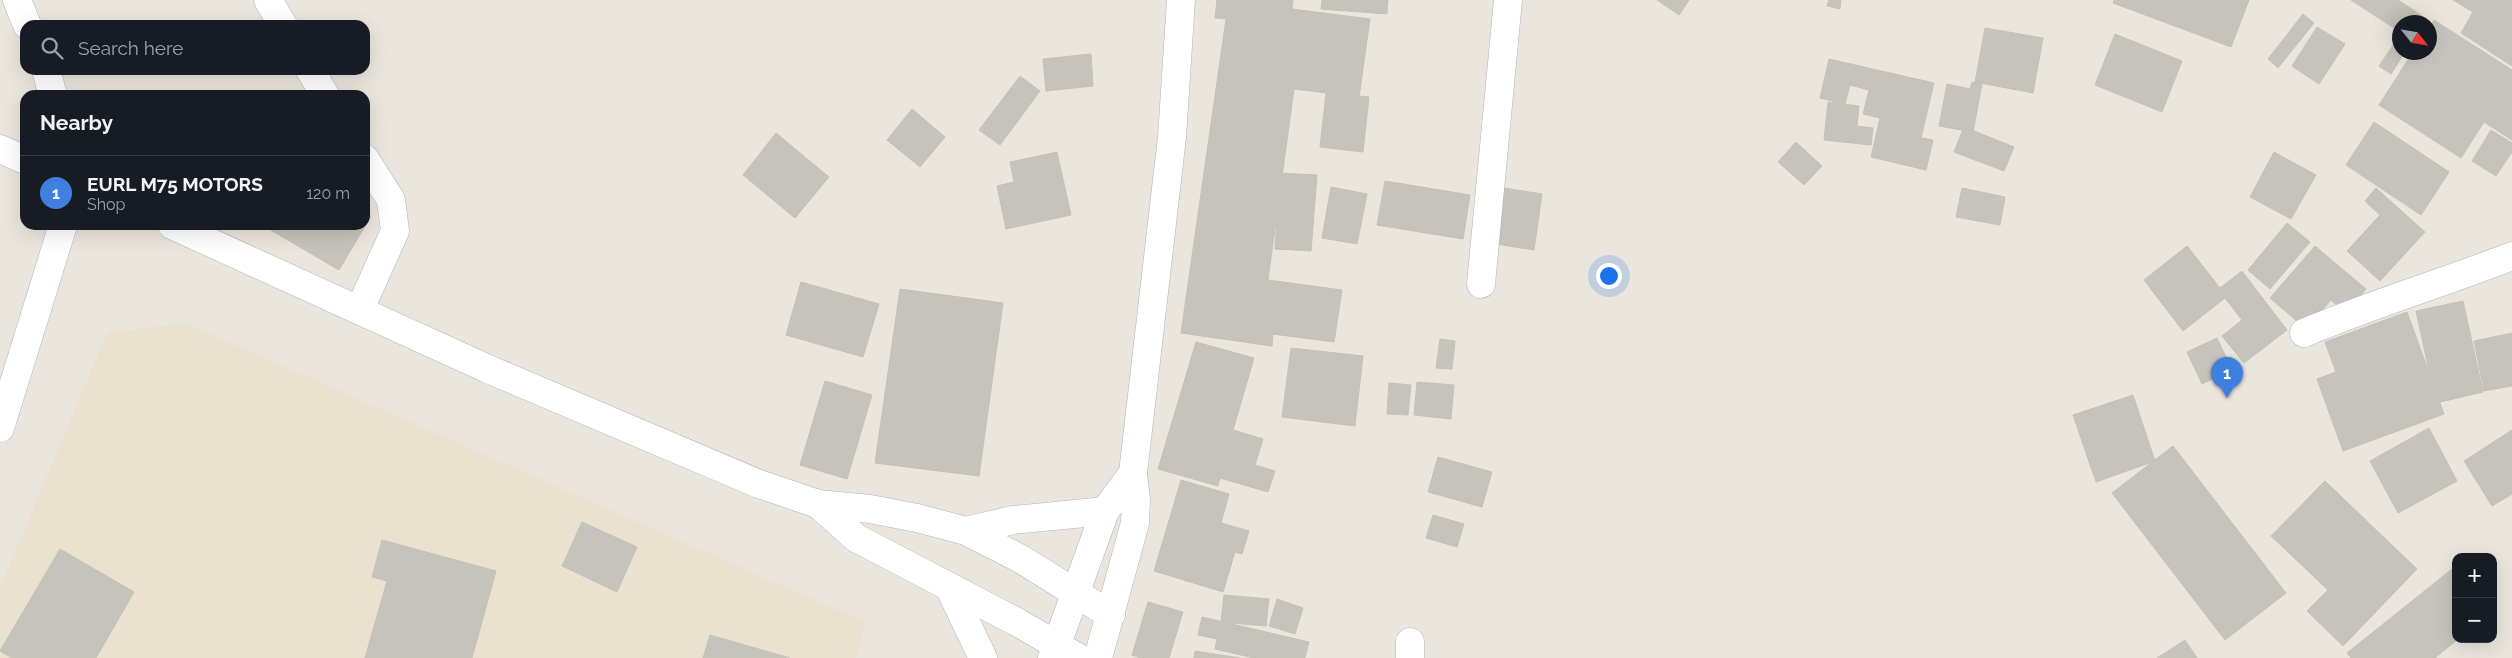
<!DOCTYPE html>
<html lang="en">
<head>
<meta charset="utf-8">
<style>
	body { margin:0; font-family:Raleway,sans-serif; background:#242831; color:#f1f3f6 }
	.controls { position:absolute; right:15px; bottom:15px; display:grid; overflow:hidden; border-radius:10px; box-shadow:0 5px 20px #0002 }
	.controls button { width:45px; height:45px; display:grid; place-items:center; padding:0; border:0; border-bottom:1px solid #363941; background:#171b24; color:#f1f3f6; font:25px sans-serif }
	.compass { position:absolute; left:2392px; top:15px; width:45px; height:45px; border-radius:50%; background:#171b24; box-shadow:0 5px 20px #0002; rotate:121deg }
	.you { position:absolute; left:1608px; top:275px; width:18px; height:18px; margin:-12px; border:4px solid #fff; border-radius:50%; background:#1a73e8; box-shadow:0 0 0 8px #1a73e833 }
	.badge { display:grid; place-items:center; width:32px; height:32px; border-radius:50%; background:#ea580c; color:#fff; font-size:16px; font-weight:700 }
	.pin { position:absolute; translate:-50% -41px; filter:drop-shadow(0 1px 2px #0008) }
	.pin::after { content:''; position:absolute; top:26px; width:18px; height:15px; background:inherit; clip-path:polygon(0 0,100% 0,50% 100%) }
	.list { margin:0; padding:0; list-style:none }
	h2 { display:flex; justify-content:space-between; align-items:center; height:65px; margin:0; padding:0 20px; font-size:21px }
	h2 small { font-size:16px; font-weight:400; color:#9ea1a6 }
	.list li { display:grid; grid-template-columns:32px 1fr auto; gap:15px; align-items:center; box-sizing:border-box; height:75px; padding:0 20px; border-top:1px solid #363941 }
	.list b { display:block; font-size:19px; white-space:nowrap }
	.list p { margin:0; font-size:16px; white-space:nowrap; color:#9ea1a6 }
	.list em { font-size:16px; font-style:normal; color:#9ea1a6 }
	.icon { flex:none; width:28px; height:28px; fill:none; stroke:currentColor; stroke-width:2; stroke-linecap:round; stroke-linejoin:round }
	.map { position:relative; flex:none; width:2512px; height:658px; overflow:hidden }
	.search { position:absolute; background:#171b24; box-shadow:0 5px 20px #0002; left:20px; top:20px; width:350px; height:55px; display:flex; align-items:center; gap:12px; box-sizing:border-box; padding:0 18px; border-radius:15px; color:#9ea1a6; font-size:19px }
	.panel { position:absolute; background:#171b24; box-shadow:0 5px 20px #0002; left:20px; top:90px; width:350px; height:140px; border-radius:15px }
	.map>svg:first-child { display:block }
</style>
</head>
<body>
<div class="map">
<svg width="2512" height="658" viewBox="0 0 2512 658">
	<rect width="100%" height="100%" fill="#eae5dd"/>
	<path fill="#eae2cf" d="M185,323l680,299 -9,36h-856v-70l107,-255z"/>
	<g fill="#c6c3bc" stroke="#c5c1b7">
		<path d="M1217,0h76l-1,9 78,10 -11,78 -65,-8 -26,191 74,10 -8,52 -61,-8 -1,12 -91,-13 45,-314 -11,-1z"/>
		<path d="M1322,0h66l-1,14 -66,-5z"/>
		<path d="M1657,0h32l-10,15z"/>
		<path d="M1829,0h12l-1,9 -13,-3z"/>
		<path d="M2114,0h135l-18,47 -118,-44z"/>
		<path d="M2351,0h47l29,19 -2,3h-25v10z"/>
		<path d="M2453,0h59v66l-51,-33 12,-21z"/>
		<path d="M2303,14l11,9 -36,45 -10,-9z"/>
		<path d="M2434,20l78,50v70l-28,-18 -23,36 -82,-53 34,-53h17v-25z"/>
		<path d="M2317,27l28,17 -26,40 -27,-18z"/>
		<path d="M1985,28l58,10 -10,55 -58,-11z"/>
		<path d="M2115,34l67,27 -20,51 -67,-27z"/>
		<path d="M2400,35v17h5l-14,22 -12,-8z"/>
		<path d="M1091,54l2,32 -47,5 -3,-32z"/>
		<path d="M1829,59l105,24 -13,55 12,2 -7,30 -55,-13 9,-39 -17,-4 6,-24 -19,-5 -5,19 -25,-6z"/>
		<path d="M1020,76l20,15 -40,54 -21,-15z"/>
		<path d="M1972,82l10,2 -9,48 -34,-6 8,-42 23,5z"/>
		<path d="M1326,93l43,4 -6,55 -43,-5z"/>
		<path d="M1828,102l31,4 -2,20 16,2 -2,17 -47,-5z"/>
		<path d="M912,109l33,28 -25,30 -33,-27z"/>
		<path d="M2374,122l75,50 -28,43 -75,-50z"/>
		<path d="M1964,127l50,20 -10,24 -50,-19z"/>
		<path d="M2491,130l21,13v9l-16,24 -24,-15z"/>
		<path d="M776,133l53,44 -34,41 -52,-43z"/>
		<path d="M1796,142l26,24 -18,19 -26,-23z"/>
		<path d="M1057,152l14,63 -65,14 -9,-43 17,-4 -4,-20z"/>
		<path d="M2274,152l42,23 -25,44 -41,-22z"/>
		<path d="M1280,173l37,2 -6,76 -36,-2z"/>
		<path d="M1385,181l85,14 -7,44 -86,-14z"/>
		<path d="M1491,186l51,8 -8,56 -38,-6 6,-36 -14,-2z"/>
		<path d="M1331,187l36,7 -10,50 -35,-6z"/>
		<path d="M1962,188l43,9 -5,28 -44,-8z"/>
		<path d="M2376,188l49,44 -45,49 -33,-30 33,-36 -15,-14z"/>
		<path d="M365,212l6,4 -32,54 -77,-45h103z"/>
		<path d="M2287,223l23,19 -40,47 -22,-19z"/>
		<path d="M2187,246l33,42 22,-17 45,59 -43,33 -22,-27 20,-16 -17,-22 -42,33 -39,-51z"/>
		<path d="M2315,246l51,43 -20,24 -15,-13 -25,29 -36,-31z"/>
		<path d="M801,282l78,22 -16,53 -77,-22z"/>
		<path d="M900,289l103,14 -24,173 -104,-13z"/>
		<path d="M2463,301l20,91 -47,11 -20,-92z"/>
		<path d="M2407,312l37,102 -101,37 -26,-72 19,-7 -11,-30z"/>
		<path d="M2512,333v53l-28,5 -10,-50z"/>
		<path d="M2217,338l15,32 -30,14 -15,-32z"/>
		<path d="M1440,339l15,2 -3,28 -16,-1z"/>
		<path d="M1196,342l58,16 -21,72 30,9 -8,26 20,6 -7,21 -48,-14 -2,8 -60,-17z"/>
		<path d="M1291,348l72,8 -8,70 -73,-9z"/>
		<path d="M825,381l47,14 -25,84 -47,-14z"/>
		<path d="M1417,382l37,3 -3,34 -37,-4z"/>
		<path d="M1389,383l22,2 -3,30 -21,-1z"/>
		<path d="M2133,395l22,66 -59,21 -23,-67z"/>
		<path d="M2429,428l28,53 -59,32 -28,-52z"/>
		<path d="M2512,430v64l-20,12 -28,-45z"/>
		<path d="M2173,446l113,147 -61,47 -113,-147z"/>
		<path d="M1438,457l54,15 -10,35 -54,-15z"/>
		<path d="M1181,480l48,14 -8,29 28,8 -7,23 -7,-2 -12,40 -69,-21z"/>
		<path d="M2325,481l92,88 -74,77 -36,-35 21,-21 -57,-54z"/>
		<path d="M1433,515l31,9 -7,23 -31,-9z"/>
		<path d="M582,522l55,25 -20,45 -55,-26z"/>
		<path d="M382,540l114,31 -24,87h-107l22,-77 -15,-4z"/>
		<path d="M60,549l74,43 -38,66h-84l-12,-7z"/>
		<path d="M2452,569l4,5v65h2l-23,19h-84l-4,-5z"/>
		<path d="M1224,595l45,4 -3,27 -45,-4z"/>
		<path d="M1277,599l26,9 -8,26 -26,-8z"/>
		<path d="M1148,602l35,10 -14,46h-28l-9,-3z"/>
		<path d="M1202,617l107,25 -4,16h-51l-39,-9 2,-10 -19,-4z"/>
		<path d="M710,635l80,23h-87z"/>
		<path d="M2185,640l12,18h-40z"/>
		<path d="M1195,651l45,7h-46z"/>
	</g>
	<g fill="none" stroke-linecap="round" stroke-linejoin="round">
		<defs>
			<g id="street">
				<path d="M17,0l10,25"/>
				<path d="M268,0l15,25"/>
				<path d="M46,70l7,25"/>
				<path d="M310,70l15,25"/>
				<path d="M1481,284l27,-284"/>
				<path d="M360,309l35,-78 -4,-31 -26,-41"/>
				<path d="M2304,333c68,-29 139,-50 208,-77"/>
				<path d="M0,428l63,-203"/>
				<path d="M1410,658v-16"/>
			</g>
			<g id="secondary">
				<path d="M0,149l25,11"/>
				<path d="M172,225l316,144 271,115 59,20 52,5 47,9 49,13 53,27 92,57"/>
				<path d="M818,504l38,34 161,84 62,36"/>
				<path d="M966,531l47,-11 92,-9"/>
				<path d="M949,587l34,71"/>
				<path d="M1052,658l53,-147 28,-38"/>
				<path d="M1098,658l37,-135 1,-24 -3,-26 39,-336 9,-137"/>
			</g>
		</defs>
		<use href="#street" stroke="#b1b3bc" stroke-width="29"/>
		<use href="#secondary" stroke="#b1b3bc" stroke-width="29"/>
		<use href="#street" stroke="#fff" stroke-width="28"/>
		<use href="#secondary" stroke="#fff" stroke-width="28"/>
	</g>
</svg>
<div class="controls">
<button>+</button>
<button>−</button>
</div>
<svg class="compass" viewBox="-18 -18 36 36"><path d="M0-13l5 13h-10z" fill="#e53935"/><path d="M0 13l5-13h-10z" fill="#9ea1a6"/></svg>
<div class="you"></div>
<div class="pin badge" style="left:2227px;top:398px;background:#3f7fe0">1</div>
<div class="search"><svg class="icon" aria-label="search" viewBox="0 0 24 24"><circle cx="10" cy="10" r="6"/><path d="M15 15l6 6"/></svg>Search here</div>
<section class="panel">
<h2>Nearby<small></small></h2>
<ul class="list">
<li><span class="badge" style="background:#3f7fe0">1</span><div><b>EURL M75 MOTORS</b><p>Shop</p></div><em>120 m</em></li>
</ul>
</section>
</div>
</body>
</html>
